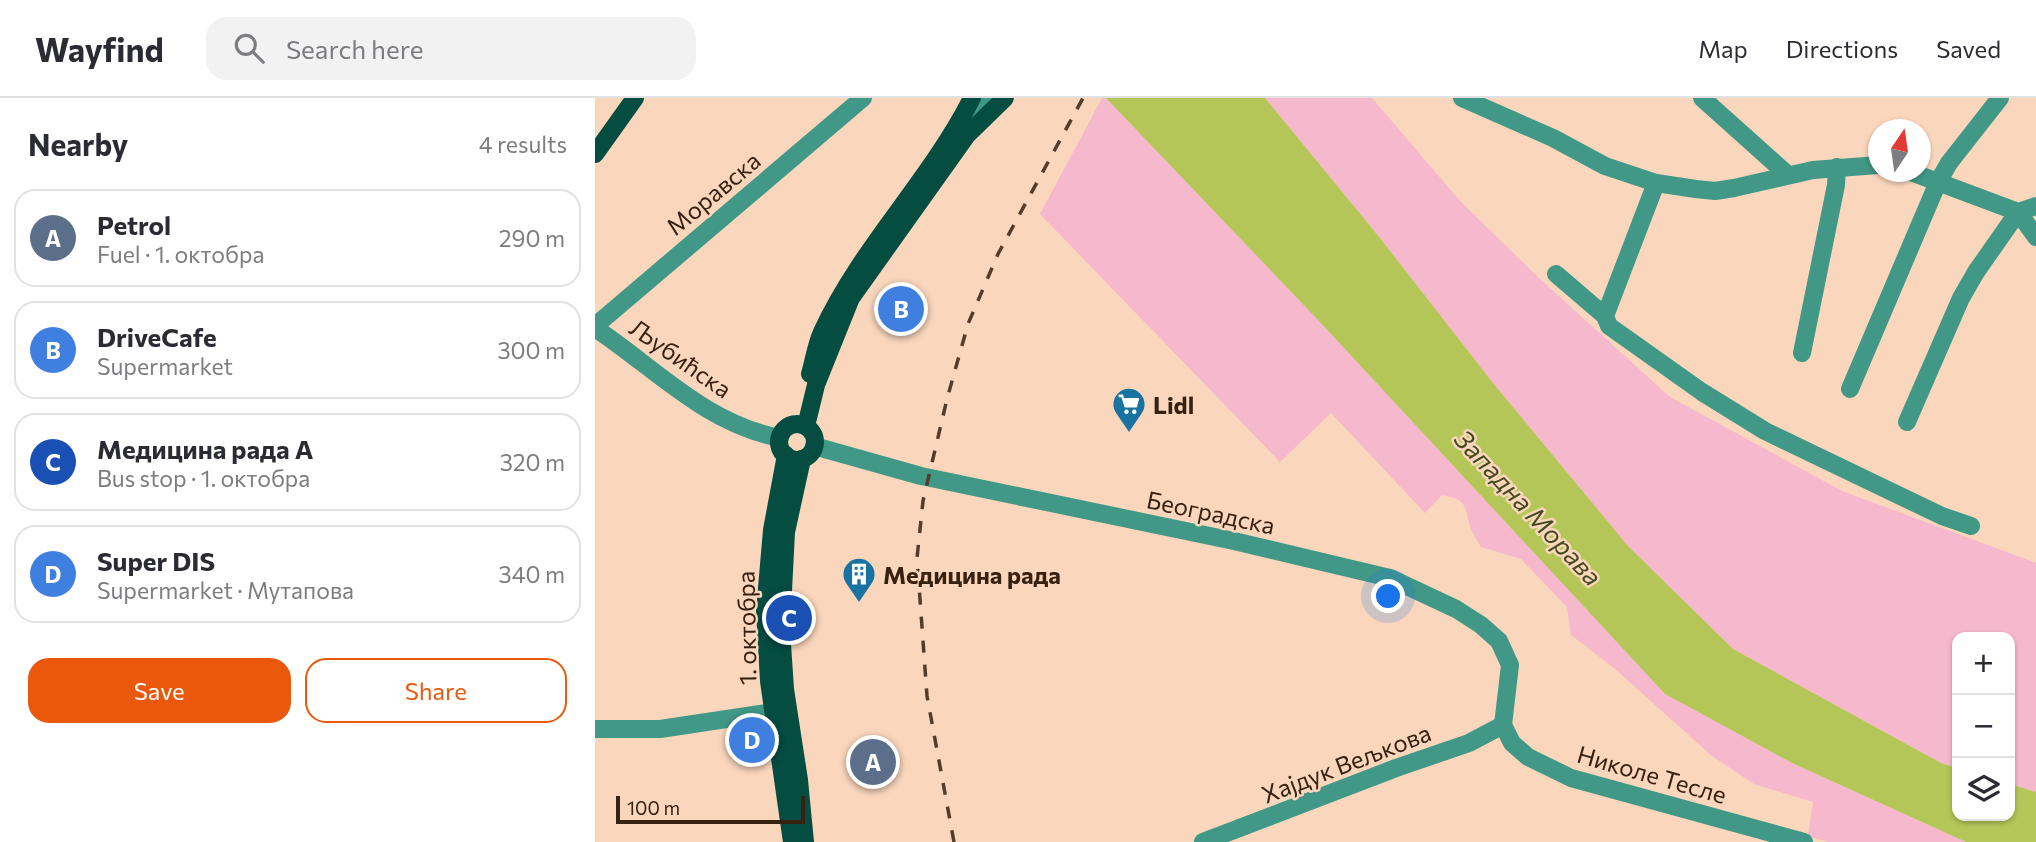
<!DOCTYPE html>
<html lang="en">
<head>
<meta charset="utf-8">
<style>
	body { margin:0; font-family:Commissioner,sans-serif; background:#f2f2f3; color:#2b2b33 }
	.controls { position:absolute; right:21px; bottom:21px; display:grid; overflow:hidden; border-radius:14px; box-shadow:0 2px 5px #0004 }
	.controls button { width:63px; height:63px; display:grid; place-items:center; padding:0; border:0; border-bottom:2px solid #e1e1e2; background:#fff; color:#2b2b33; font:35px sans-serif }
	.compass { position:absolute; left:1273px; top:21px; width:63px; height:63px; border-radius:50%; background:#fff; box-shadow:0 2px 5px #0004; rotate:13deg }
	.scale { position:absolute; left:21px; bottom:18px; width:189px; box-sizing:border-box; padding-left:7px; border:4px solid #372110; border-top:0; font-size:19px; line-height:24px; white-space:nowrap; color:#372110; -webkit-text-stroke:5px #fad6bc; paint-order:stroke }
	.you { position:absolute; left:794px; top:499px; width:24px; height:24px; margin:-18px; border:5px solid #fff; border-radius:50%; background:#1a73e8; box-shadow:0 0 0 10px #1a73e833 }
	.badge { display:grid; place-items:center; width:46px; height:46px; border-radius:50%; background:#ea580c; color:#fff; font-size:23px; font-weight:700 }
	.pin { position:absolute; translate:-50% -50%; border:4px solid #fff; box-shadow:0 2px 7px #0006 }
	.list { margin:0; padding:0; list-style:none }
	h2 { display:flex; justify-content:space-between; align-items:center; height:91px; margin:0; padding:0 28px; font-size:30px }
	h2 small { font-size:23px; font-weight:400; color:#7c7c81 }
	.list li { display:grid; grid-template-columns:46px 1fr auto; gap:21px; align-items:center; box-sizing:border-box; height:98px; margin:0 14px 14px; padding:0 14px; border:2px solid #e1e1e2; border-radius:21px }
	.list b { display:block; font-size:26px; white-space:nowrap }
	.list p { margin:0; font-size:23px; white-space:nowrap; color:#7c7c81 }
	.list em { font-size:23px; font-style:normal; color:#7c7c81 }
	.actions { display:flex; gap:14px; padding:21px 28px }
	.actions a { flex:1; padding:16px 0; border:2px solid #ea580c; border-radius:21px; text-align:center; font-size:24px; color:#ea580c }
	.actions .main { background:#ea580c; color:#fff }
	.icon { flex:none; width:38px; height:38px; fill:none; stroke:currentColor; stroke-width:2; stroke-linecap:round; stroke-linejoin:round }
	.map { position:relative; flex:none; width:1441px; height:744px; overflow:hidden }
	header { display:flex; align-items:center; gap:42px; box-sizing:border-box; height:98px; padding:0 35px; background:#fff; border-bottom:2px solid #e1e1e2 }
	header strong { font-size:33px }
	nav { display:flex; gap:38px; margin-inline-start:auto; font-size:24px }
	.search { width:490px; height:63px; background:#f2f2f3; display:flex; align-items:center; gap:18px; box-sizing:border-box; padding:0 24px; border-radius:21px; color:#7c7c81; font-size:26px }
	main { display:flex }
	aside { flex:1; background:#fff }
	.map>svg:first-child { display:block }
</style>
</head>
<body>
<header>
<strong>Wayfind</strong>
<div class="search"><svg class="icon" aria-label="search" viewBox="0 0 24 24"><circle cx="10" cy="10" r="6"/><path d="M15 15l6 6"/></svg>Search here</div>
<nav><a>Map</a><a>Directions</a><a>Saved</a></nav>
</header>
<main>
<aside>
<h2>Nearby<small>4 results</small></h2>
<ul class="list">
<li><span class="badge" style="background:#5c6f8a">A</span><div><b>Petrol</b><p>Fuel · 1. октобра</p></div><em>290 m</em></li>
<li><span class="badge" style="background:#3f7fe0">B</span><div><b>DriveCafe</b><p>Supermarket</p></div><em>300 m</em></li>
<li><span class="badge" style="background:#1a4fb4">C</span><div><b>Медицина рада А</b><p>Bus stop · 1. октобра</p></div><em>320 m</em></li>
<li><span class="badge" style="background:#3f7fe0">D</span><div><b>Super DIS</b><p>Supermarket · Мутапова</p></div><em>340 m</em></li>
</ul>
<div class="actions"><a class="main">Save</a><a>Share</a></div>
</aside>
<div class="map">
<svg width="1441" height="744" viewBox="0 0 1441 744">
	<rect width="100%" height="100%" fill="#fad6bc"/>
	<g fill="#f5b8cc">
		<path d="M507,0h4l212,222 347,374 127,69 174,79h-138l-20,-6 5,-34 -59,-18 -42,-28 -98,-88 -43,-33 -4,-28 -46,-48 -40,-12c-4,-7 -9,-14 -11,-21 -6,-22 -3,-26 -28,-31l-17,18 -94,-100 -51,49 -240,-248z"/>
		<path d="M670,0h107l88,103 81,79 129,117 172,94 194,72v229l-26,-8v-147h-53v131l-16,-5 -208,-114 -105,-103 -135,-163 -113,-145z"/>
	</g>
	<path fill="#b4c658" d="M511,0h159l115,140 113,145 135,163 105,103 208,114 16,5v48h53v-32l26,8v50h-70l-174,-79 -127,-69 -347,-374z"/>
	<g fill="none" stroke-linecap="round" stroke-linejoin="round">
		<g stroke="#419886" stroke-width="18">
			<path d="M867,0l91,40 52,28 51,17 40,6 19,2 19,-3 79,-18 65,-5"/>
			<path d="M1107,0l86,77"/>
			<path d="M367,34l22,-34"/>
			<path d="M1316,74l107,40 18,-6"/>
			<path d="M961,176l49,42 4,10 93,66 63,39 177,85 29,10"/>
			<path d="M1010,218l51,-133"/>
			<path d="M0,228l268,-228"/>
			<path d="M0,230c60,40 111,96 185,110"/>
			<path d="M1207,255l34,-168 1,-18"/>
			<path d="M1255,291l88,-207 11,-19 51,-65"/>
			<path d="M1312,324l54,-124 15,-26 42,-60 18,25"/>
			<path d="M219,348l107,30 313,65 156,37 66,31 25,16 18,16 11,24 -7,60"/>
			<path d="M908,627l9,18 16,14 43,21 233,64"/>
			<path d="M0,631h65l126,-19"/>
			<path d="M608,744l193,-74 73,-25 34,-18"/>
		</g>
		<g stroke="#054d41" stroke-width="18">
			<path d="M0,56l40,-56"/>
			<path d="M215,276c4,-14 6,-29 12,-42 39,-85 108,-151 150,-234"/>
			<circle cx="202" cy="344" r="18"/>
			<path d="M211,328l10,-41 35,-87 116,-163 38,-37"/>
			<path d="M191,357l-14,75 -7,81 4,70 23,161"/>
			<path d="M207,361l-16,73 -5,97 4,60 14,91 6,62"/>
		</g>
		<path stroke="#543c2a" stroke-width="3.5" stroke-dasharray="12 12" stroke-linecap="butt" d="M359,744l-27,-146 -10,-138 6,-57 24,-102 21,-75 30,-70 85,-156"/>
	</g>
	<defs>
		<symbol id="supermarket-pin" viewBox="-11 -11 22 30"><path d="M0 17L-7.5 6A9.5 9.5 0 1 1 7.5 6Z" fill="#1873a2" stroke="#fad6bc"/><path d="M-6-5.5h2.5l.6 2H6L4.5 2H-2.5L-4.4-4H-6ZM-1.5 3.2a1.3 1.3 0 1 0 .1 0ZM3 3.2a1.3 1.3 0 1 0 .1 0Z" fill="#fff"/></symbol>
		<symbol id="building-pin" viewBox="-11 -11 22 30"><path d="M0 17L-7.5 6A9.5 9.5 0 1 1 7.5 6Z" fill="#1873a2" stroke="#fad6bc"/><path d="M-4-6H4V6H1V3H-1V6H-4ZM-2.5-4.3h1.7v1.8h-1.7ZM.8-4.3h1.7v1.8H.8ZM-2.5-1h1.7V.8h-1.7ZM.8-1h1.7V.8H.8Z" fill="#fff"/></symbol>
	</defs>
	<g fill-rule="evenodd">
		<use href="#supermarket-pin" x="515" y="287" width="38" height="52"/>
		<use href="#building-pin" x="245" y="457" width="38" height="52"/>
	</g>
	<g text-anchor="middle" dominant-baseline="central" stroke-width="5" stroke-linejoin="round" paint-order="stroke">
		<g font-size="24" fill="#372110" stroke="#fad6bc">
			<text transform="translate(118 95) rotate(-40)">Моравска</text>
			<text transform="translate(86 260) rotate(35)">Љубићска</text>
			<text transform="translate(616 414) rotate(12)">Београдска</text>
			<text transform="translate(151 530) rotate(-91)">1. октобра</text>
			<text transform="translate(751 665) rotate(-21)">Хајдук Вељкова</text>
			<text transform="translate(1057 676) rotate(16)">Николе Тесле</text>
		</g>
		<g font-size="24" font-weight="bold" fill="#372110" stroke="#fad6bc" text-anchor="start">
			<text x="558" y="306">Lidl</text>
			<text x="288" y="476">Медицина рада</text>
		</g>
		<g font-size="26" font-style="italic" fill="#434b1e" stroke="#fad6bc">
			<text transform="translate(934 409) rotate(47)">Западна Морава</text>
		</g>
	</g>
</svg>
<div class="controls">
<button>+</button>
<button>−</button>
<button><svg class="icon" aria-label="layers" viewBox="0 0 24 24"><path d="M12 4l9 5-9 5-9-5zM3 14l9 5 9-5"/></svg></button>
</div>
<svg class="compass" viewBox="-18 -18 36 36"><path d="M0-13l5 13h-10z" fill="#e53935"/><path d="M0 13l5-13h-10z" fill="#7c7c81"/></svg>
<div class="scale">100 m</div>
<div class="you"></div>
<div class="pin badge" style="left:278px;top:664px;background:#5c6f8a">A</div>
<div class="pin badge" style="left:306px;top:211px;background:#3f7fe0">B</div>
<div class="pin badge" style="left:194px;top:520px;background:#1a4fb4">C</div>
<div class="pin badge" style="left:157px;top:642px;background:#3f7fe0">D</div>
</div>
</main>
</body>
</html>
